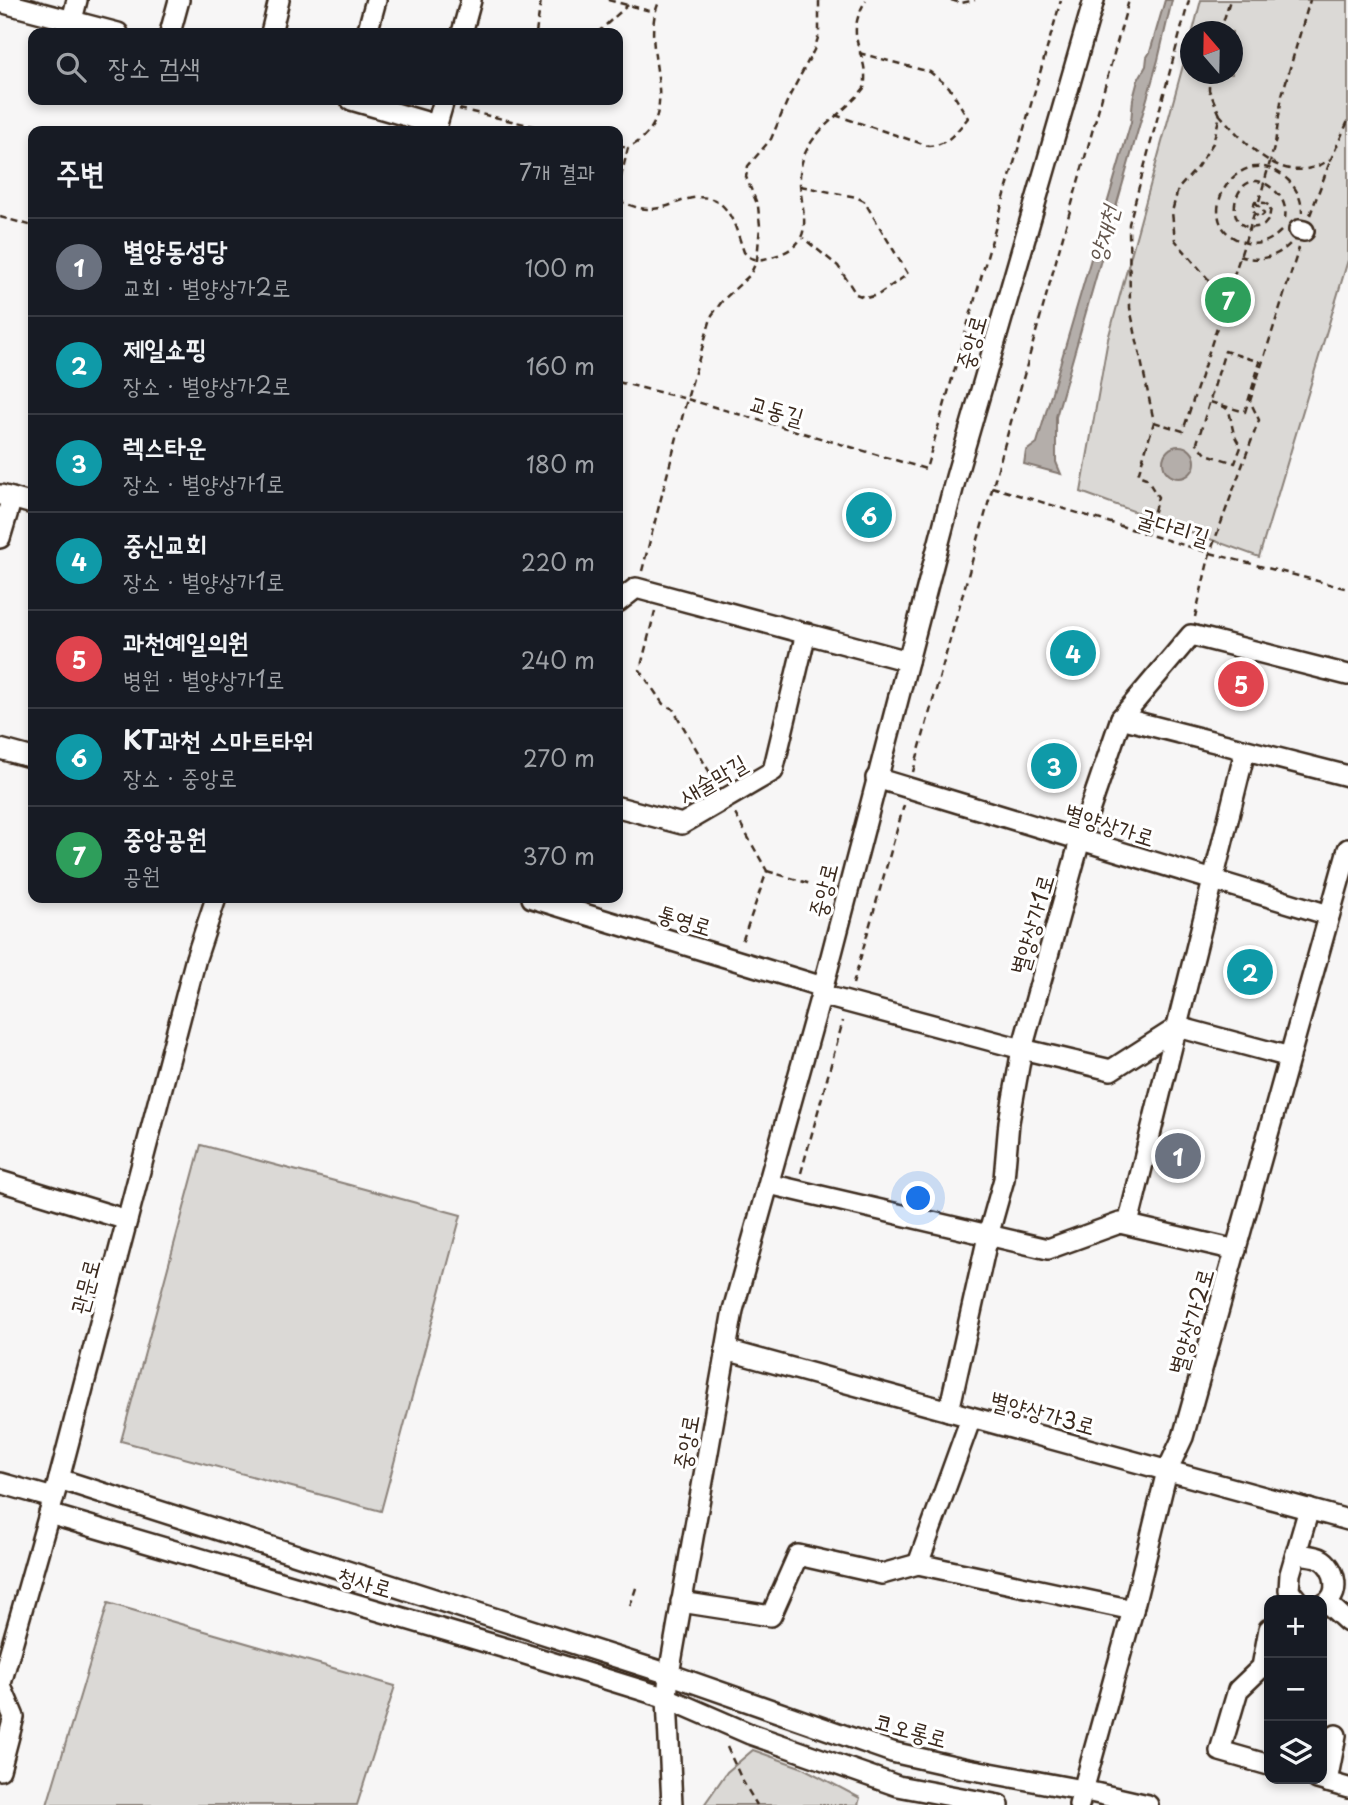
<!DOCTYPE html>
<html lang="ko">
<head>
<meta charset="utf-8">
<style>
	body { margin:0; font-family:"Playpen Sans","Poor Story",sans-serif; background:#20242c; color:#f1f3f6 }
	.controls { position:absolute; right:21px; bottom:21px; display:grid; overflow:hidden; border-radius:14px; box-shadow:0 4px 10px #0003 }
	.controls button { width:63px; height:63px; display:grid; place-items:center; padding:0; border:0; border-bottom:2px solid #363941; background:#171b24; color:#f1f3f6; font:35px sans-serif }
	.compass { position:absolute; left:1180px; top:21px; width:63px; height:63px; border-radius:50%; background:#171b24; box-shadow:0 4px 10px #0003; rotate:340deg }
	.you { position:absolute; left:919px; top:1199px; width:24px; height:24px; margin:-18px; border:5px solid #fff; border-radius:50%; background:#1a73e8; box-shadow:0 0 0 10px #1a73e833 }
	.badge { display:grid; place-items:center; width:46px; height:46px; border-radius:50%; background:#c8321e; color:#fff; font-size:23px; font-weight:700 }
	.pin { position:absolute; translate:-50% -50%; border:4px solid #fff; box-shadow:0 2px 7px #0006 }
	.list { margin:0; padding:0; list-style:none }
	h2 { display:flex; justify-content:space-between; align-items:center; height:91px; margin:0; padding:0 28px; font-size:30px }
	h2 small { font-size:23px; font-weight:400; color:#9ea1a6 }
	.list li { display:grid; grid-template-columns:46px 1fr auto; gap:21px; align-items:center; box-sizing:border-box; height:98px; padding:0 28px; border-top:2px solid #363941 }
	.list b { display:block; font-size:26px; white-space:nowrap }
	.list p { margin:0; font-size:23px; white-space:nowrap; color:#9ea1a6 }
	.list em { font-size:23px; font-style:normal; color:#9ea1a6 }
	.icon { flex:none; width:38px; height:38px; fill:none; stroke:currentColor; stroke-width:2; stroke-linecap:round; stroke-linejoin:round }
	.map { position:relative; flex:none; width:1348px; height:1805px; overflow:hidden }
	.search { position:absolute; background:#171b24; box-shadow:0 4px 10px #0003; left:28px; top:28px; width:595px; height:77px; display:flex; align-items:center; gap:18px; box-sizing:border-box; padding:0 24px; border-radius:14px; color:#9ea1a6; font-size:26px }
	.panel { position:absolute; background:#171b24; box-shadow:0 4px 10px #0003; left:28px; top:126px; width:595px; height:777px; border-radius:14px }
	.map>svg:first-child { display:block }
</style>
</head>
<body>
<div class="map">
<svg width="1348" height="1805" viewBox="0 0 1348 1805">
	<rect width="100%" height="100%" fill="#f7f6f6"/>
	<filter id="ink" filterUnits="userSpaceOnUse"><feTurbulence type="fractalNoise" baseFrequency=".0143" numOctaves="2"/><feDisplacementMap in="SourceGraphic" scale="14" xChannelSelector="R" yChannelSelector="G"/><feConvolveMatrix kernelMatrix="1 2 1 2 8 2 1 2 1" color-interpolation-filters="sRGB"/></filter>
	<g filter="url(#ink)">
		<g fill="#dbd9d6" stroke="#8b827a" stroke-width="2">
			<path d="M1201,0h147v260l-89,297 -178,-65 27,-153 82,-299v34h42v-42l-39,-1z"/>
			<path d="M201,1145l260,70 -80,296 -260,-70z"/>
			<path d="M108,1603l287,83 -38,119h-310z"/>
			<path d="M753,1750l50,18 57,30 -2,7h-154l23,-33z"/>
		</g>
		<g fill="#b4aeaa" stroke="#847972" stroke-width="2">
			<path d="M1165,0h7l-14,60 -102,357v45l5,12 -37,-10 2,-13 11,-8 94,-321 2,-23 5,-19 8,-14 1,-9 3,-5z"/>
			<circle cx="1179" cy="462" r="16"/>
		</g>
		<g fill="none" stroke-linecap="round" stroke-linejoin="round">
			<defs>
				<g id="minor">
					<path d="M0,2l118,31"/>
					<path d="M72,20l5,-20"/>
					<path d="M170,33l9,-33"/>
					<path d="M271,33l8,-33"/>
					<path d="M367,33l9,-33"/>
					<path d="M462,33l9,-33"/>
					<path d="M351,100l86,25"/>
					<path d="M435,131l9,-31"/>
					<path d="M1299,230l5,1"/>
					<path d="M1,495l32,9"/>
					<path d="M0,538l12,-40"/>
					<path d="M618,602l18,-14 272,73"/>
					<path d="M1121,718l227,58"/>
					<path d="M0,749l33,9"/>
					<path d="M876,778l453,137"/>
					<path d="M618,807l64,17 91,-53 33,-138"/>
					<path d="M532,898l291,89"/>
					<path d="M821,995l201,54 89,21 67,-43 112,30"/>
					<path d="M0,1181l127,39"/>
					<path d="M769,1184l279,65 72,-26 116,27"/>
					<path d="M1128,1224l117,-473"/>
					<path d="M726,1350l622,170"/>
					<path d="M949,1411l39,-175 16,-57 5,-57 13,-73 62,-223 37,-108 70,-83 157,40"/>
					<path d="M59,1479l610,195 223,78 71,16 119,22 66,15"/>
					<path d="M0,1483l53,15"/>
					<path d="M49,1514l463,136 155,48 83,36 148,52 101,19"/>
					<path d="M1296,1554c7,1 16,1 23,4 18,8 23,40 3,47"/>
					<path d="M918,1564l53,-146"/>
					<path d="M1297,1600l-8,-10 1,-16 19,-65"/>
					<path d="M681,1602l90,14 27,-61 84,19 36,-10 215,46"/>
					<path d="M1327,1603l21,19"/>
					<path d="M1269,1629l-7,38 -24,23 -18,61 49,14"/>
					<path d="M0,1684l14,33 -14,53"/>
					<path d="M0,1687l59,-208 137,-521 20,-60"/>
					<path d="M1317,1779l31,9"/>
					<path d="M1327,1782l9,-47"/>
					<path d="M672,1805l-5,-107 2,-24 64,-364 88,-315 135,-518 138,-477"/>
					<path d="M1079,1805l54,-195 34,-139 16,-34 165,-588"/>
				</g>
			</defs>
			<use href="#minor" stroke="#3b2a1e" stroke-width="24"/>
			<g stroke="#3b2a1e" stroke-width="2.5" stroke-dasharray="7 5" stroke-linecap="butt">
				<path d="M608,0l46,12"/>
				<path d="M951,0l10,3 14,-3"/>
				<path d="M1220,32l10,-32"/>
				<path d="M536,33l5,-33"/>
				<path d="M597,33l31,-28"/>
				<path d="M1209,74v16l11,25 -7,28 -17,26 -18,20 -6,23 3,28 33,39 21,10"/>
				<path d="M459,109l96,22"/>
				<path d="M1219,114c22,24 55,65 92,54 7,-1 14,-6 20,-9l17,-38"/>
				<path d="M835,115l94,31c19,-1 27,-14 39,-28l-19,-31 -19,-15 -71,-19"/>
				<path d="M618,146l10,2"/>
				<path d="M800,186l56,11 8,4 44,73 -30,21 -12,3 -10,-4 -18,-28 -35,-28"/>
				<path d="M618,189l10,-41c63,-33 7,-99 32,-148"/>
				<path d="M618,201c10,3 22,9 32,8 13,0 25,-6 38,-10 40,-10 46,25 56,53 6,8 14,9 24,6 65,-16 19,-59 36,-102 11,-29 42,-44 60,-68 7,-35 -23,-47 2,-88"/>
				<path d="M1259,201l16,-57 7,-49 28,-95"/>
				<path d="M1255,202l8,8 1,4 -5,4 -7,-8 3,-8 10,1 6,4 -2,12 -5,6c-49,18 -30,-70 9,-36 9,7 14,18 12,29"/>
				<path d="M1310,215l21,-56"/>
				<path d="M0,217l33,9"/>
				<path d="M1281,231c-9,9 -21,15 -34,12 -64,-15 -9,-111 41,-63 9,9 14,20 14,33"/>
				<path d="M1239,256c18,6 37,2 51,-12"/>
				<path d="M618,382l69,17 239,70 135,-469"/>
				<path d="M1210,402l35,10 15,-50 -35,-11 -28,92 9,11 29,9 6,-16c-3,-5 -7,-11 -8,-17 -5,-20 1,-21 -23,-28"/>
				<path d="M1154,422l29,9 71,-217"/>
				<path d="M992,487l218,66 138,36"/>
				<path d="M1147,535l11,-38 -12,-19 -8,-3 16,-53 -24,-114 -1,-84 60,-224"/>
				<path d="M642,571l45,-172 25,-84 11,-15 27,-25 7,-15 3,-34 -2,-20 -12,-29 2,-11 23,-27 18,-42 25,-47 5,-15v-35"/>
				<path d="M655,611l-15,59 23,34 10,5 44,76"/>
				<path d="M1195,617l15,-64 49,-133 -9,-19 49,-153"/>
				<path d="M913,772l216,-772"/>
				<path d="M735,814l32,57 -25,71"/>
				<path d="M767,871l44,13"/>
				<path d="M853,984l51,-179"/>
				<path d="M801,1173l42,-152"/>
				<path d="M630,1606l7,-21"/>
				<path d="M727,1747l15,33 15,25"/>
			</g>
			<use href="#minor" stroke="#fff" stroke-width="19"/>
		</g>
	</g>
	<g text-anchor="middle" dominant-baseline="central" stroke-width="6" stroke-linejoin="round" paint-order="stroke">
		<g font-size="23" fill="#3b2a1e" stroke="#fff">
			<text transform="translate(970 342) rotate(-74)">중앙로</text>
			<text transform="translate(777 409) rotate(16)">교동길</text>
			<text transform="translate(1174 526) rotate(17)">굴다리길</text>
			<text transform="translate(712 778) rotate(-30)">새술막길</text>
			<text transform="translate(1110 824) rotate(17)">별양상가로</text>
			<text transform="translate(822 890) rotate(-76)">중앙로</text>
			<text transform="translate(685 919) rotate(17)">통영로</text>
			<text transform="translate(1031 924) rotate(-74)">별양상가1로</text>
			<text transform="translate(84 1286) rotate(-75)">관문로</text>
			<text transform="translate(1190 1321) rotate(-74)">별양상가2로</text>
			<text transform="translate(1043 1412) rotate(15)">별양상가3로</text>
			<text transform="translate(685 1442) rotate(-80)">중앙로</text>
			<text transform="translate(365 1581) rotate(16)">청사로</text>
			<text transform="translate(911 1729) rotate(15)">코오롱로</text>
		</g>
		<g font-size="24" font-style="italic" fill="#65584f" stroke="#fff">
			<text transform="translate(1102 234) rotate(-75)">양재천</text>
		</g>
	</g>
</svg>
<div class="controls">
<button>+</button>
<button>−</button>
<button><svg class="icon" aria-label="layers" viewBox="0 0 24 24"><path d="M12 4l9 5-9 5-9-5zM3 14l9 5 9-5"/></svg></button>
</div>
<svg class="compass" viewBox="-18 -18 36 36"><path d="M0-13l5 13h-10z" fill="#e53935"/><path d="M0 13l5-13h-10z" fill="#9ea1a6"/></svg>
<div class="you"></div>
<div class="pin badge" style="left:1178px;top:1156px;background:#6b7280">1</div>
<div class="pin badge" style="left:1250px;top:972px;background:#0f9aa8">2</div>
<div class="pin badge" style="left:1054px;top:766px;background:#0f9aa8">3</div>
<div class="pin badge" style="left:1073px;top:653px;background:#0f9aa8">4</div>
<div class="pin badge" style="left:1241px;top:684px;background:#e0444e">5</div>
<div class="pin badge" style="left:869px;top:515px;background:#0f9aa8">6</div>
<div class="pin badge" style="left:1228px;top:300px;background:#2e9e5b">7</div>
<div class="search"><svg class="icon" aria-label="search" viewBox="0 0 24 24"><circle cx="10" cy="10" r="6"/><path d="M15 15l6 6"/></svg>장소 검색</div>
<section class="panel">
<h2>주변<small>7개 결과</small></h2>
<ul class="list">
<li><span class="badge" style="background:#6b7280">1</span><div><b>별양동성당</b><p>교회 · 별양상가2로</p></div><em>100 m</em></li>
<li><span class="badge" style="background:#0f9aa8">2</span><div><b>제일쇼핑</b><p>장소 · 별양상가2로</p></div><em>160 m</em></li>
<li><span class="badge" style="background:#0f9aa8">3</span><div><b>렉스타운</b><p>장소 · 별양상가1로</p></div><em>180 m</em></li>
<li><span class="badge" style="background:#0f9aa8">4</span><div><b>중신교회</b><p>장소 · 별양상가1로</p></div><em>220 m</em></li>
<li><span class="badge" style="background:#e0444e">5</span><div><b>과천예일의원</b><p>병원 · 별양상가1로</p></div><em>240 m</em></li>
<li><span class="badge" style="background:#0f9aa8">6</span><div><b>KT과천 스마트타워</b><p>장소 · 중앙로</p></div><em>270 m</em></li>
<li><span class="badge" style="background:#2e9e5b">7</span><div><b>중앙공원</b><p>공원</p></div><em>370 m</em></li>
</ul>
</section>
</div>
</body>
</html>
